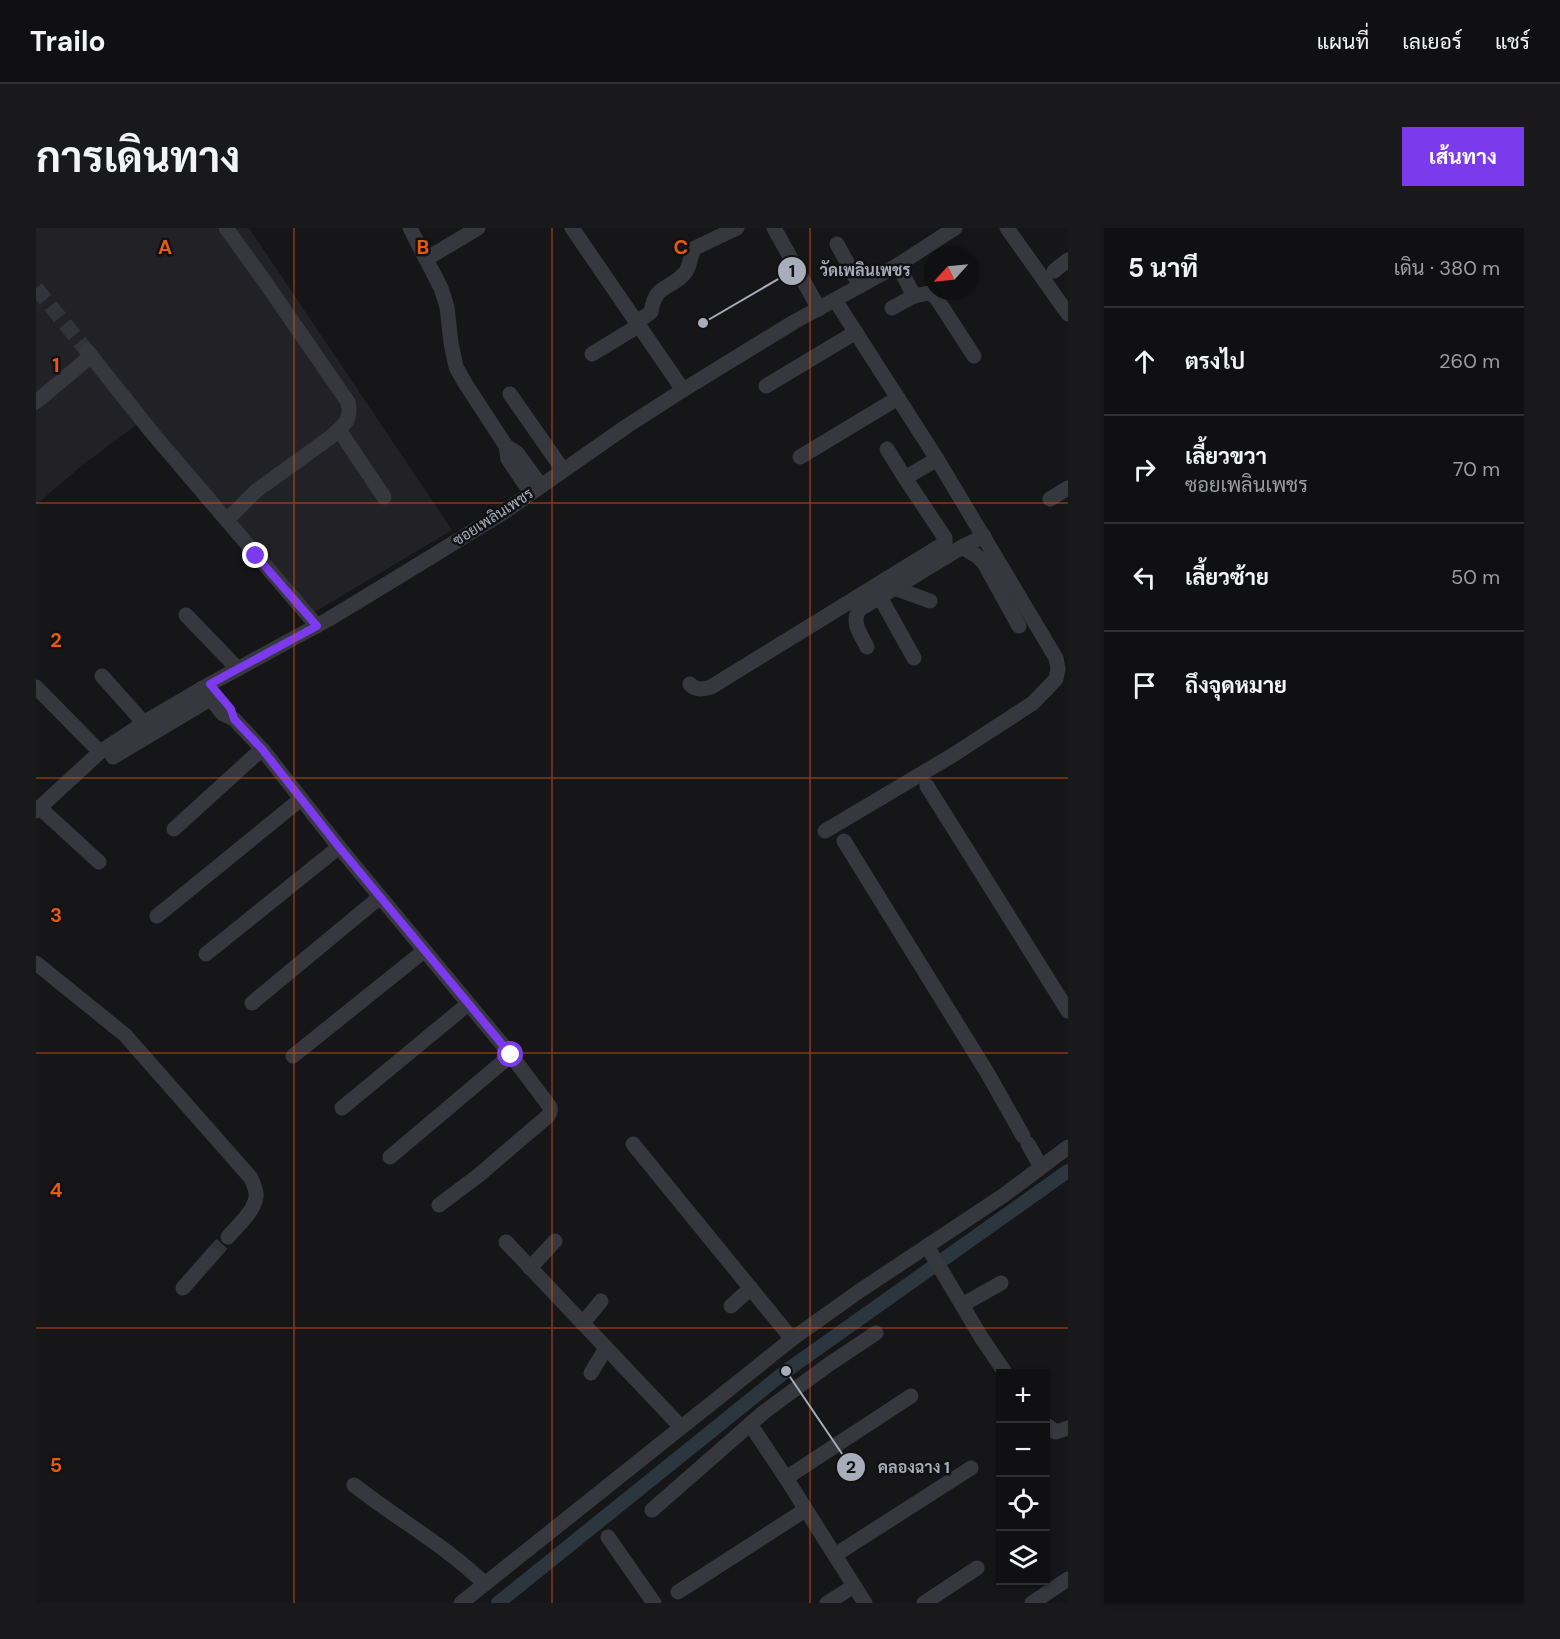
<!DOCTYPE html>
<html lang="th">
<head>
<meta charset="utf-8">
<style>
	body { margin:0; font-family:"DM Sans",Sarabun,sans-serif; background:#19191c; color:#f1f3f6 }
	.controls { position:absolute; right:18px; bottom:18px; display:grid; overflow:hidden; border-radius:0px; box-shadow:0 2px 4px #0004 }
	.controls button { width:54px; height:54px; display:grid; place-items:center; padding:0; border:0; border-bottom:2px solid #303033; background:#101013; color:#f1f3f6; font:30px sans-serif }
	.compass { position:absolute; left:888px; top:18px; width:54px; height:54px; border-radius:50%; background:#101013; box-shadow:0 2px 4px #0004; rotate:243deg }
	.stop { position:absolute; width:18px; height:18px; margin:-14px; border:4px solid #7c3aed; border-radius:50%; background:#fff }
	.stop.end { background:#7c3aed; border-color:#fff; box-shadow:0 2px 6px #0008 }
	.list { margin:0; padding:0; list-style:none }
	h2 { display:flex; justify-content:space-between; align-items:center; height:78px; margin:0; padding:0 24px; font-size:26px }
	h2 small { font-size:20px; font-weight:400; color:#9c9da0 }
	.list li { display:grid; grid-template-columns:39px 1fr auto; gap:18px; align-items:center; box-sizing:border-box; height:108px; padding:0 24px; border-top:2px solid #303033 }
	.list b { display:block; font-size:22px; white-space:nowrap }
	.list p { margin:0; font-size:20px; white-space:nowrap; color:#9c9da0 }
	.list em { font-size:20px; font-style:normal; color:#9c9da0 }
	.icon { flex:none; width:33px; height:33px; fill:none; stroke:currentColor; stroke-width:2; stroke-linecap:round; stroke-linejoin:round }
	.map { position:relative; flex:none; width:1032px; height:1375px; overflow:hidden; border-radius:0px }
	header { display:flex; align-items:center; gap:36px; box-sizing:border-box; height:84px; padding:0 30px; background:#101013; border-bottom:2px solid #303033 }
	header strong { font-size:28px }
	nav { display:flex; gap:33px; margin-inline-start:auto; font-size:21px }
	.intro { display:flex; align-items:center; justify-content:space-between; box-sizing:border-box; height:144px; padding:0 36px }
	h1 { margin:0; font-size:42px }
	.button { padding:15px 27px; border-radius:0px; background:#7c3aed; color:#fff; font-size:21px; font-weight:700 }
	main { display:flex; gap:36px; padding:0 36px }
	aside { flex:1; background:#101013; border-radius:0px; box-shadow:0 2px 4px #0004 }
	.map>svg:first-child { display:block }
</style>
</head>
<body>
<header>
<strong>Trailo</strong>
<nav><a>แผนที่</a><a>เลเยอร์</a><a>แชร์</a></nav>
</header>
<div class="intro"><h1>การเดินทาง</h1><a class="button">เส้นทาง</a></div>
<main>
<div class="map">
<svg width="1032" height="1375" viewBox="0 0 1032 1375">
	<rect width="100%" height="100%" fill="#161619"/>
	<path fill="#222226" d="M0,0h213l203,302 -149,89 -163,-197 -60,45 -44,38z"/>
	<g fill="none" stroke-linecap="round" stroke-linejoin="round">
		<path stroke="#2b363e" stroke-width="14" d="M462,1375l288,-232 282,-200"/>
		<g stroke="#333439" stroke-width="15" stroke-dasharray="15 8" stroke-linecap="butt">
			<path d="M0,60l51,63"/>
			<path d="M176,1027l16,-18"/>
		</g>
		<g stroke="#37383e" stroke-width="15">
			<path d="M190,0l37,51 85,123c4,18 -4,23 -16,34l-76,55 -29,29"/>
			<path d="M374,0l31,60 6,19 4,36 5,24 9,16 41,63 2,13 23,34"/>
			<path d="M536,0l111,162"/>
			<path d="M738,0l45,81"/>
			<path d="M971,0l61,86"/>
			<path d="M801,16l23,42"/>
			<path d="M390,31l52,-31"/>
			<path d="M862,37l16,31 15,-3 6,3 39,60"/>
			<path d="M1018,43l14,-11"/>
			<path d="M856,80l22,-12"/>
			<path d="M600,95l15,-11c5,-29 17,-21 33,-38 7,-7 5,-18 11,-26l42,-20"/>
			<path d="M51,123l67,84 163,191"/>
			<path d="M556,126l46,-28"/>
			<path d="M730,158l90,-54"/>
			<path d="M474,166l53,76"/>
			<path d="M0,174l55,-46"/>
			<path d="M303,202l45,67"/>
			<path d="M470,218l11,7 24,33"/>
			<path d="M851,221l18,29"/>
			<path d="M764,229l98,-59"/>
			<path d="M1014,271l18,-11"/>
			<path d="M926,319l15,9 7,7 35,63"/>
			<path d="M858,360l36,13"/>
			<path d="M844,369l34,61"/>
			<path d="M150,387l52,54"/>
			<path d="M831,419c-6,-12 -17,-26 -7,-38l102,-62 22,-11"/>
			<path d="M66,448l42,47"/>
			<path d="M654,456c6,7 13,5 21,3l234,-144v-5l-40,-60 32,-19"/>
			<path d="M0,459l64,65"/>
			<path d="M166,460l21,26 11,5 28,30 77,98 172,208 39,52v5l-2,4 -69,59 -40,30"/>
			<path d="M77,529l97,-58"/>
			<path d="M891,558l141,225"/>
			<path d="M4,580l59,54"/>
			<path d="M0,583l64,-59 50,-33 60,-35 119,-65 61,-37 114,-70 123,-86 56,-36 111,-68 104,-57 57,-37"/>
			<path d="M138,601l88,-80"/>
			<path d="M789,603l128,-76 80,-52 23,-24 2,-10 -2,-11 -119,-199 -102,-159"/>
			<path d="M808,613l144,233 35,62"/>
			<path d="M121,688l144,-117"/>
			<path d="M170,726l133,-107"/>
			<path d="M0,735l89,72 126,143c2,6 6,12 5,19 -2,15 -19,29 -28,40"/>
			<path d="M216,775l128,-106"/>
			<path d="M257,828l131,-105"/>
			<path d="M306,880l126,-104"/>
			<path d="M597,916l159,195"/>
			<path d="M992,916l13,23"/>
			<path d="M354,929l121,-102"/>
			<path d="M470,1014l175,185"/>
			<path d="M891,1018l54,91 25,37"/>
			<path d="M494,1040l25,-27"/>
			<path d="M147,1060l29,-33"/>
			<path d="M926,1077l39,-22"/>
			<path d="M695,1078l20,-18"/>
			<path d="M547,1095l18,-22"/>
			<path d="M555,1145l15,-25"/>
			<path d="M714,1196l36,54 79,125"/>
			<path d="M1010,1197l10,7 12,-4"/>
			<path d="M750,1250l125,-82"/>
			<path d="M318,1257c43,34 91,60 131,99"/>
			<path d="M616,1282l112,-98 64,-47 48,-32"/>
			<path d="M572,1309l46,66"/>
			<path d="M799,1327l136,-87"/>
			<path d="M642,1364l127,-82"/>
			<path d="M425,1375l331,-264 66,-47 146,-97 64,-48"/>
			<path d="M791,1375l27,-17"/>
			<path d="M888,1375l53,-35"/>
			<path d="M996,1375l36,-24"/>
		</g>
	</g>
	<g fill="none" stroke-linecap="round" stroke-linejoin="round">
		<path stroke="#7c3aed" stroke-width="8" d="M220,328l61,70 -107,58 21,25 3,10 28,30 77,98 172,208"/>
	</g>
	<path fill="none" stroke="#e8590c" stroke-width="1.5" stroke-opacity="0.55" d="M258,0v1375M516,0v1375M774,0v1375M0,275h1032M0,550h1032M0,825h1032M0,1100h1032"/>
	<g text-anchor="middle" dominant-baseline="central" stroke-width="5" stroke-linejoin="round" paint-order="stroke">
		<g font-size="15" fill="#a7adba" stroke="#111114">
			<text transform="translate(457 289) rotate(-33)">ซอยเพลินเพชร</text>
		</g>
	</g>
	<g font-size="20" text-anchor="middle" font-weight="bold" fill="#e8590c" stroke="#111114" stroke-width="5" stroke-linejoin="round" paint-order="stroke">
		<text x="129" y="26">A</text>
		<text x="387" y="26">B</text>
		<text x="645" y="26">C</text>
		<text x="20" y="144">1</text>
		<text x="20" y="419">2</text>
		<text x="20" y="694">3</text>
		<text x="20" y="969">4</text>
		<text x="20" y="1244">5</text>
	</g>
	<path fill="none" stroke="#a7adba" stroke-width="2" d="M667 95L756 43M750 1143L815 1239"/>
	<g fill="#a7adba" stroke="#111114" stroke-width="2">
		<circle cx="667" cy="95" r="6"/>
		<circle cx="750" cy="1143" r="6"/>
		<circle cx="756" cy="43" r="15"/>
		<circle cx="815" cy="1239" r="15"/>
	</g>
	<g font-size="18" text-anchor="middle" font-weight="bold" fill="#111">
		<text x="756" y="49">1</text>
		<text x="815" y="1245">2</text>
	</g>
	<g font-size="16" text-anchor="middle" font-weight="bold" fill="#a7adba" stroke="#111114" stroke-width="5" stroke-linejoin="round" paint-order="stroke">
		<text x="829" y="48">วัดเพลินเพชร</text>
		<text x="878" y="1245">คลองฉาง 1</text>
	</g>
</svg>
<div class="controls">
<button>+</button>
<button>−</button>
<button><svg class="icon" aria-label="locate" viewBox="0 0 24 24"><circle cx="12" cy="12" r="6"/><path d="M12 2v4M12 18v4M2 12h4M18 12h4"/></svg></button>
<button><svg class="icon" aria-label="layers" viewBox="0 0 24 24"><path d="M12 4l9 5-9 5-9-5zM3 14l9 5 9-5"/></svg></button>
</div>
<svg class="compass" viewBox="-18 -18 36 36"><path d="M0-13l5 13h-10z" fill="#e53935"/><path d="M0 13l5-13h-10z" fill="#9c9da0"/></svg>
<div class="stop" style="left:475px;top:827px"></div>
<div class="stop end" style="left:220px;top:328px"></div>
</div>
<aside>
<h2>5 นาที<small>เดิน · 380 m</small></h2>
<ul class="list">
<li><svg class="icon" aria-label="ahead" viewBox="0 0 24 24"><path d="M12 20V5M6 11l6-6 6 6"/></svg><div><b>ตรงไป</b></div><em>260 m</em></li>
<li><svg class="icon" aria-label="right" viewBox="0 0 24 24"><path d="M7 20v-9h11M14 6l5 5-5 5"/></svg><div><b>เลี้ยวขวา</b><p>ซอยเพลินเพชร</p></div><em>70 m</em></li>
<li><svg class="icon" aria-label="left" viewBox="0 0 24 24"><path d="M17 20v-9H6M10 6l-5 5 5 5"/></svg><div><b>เลี้ยวซ้าย</b></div><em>50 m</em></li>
<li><svg class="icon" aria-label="arrive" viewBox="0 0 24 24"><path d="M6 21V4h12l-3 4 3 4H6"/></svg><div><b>ถึงจุดหมาย</b></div></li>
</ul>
</aside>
</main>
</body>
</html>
